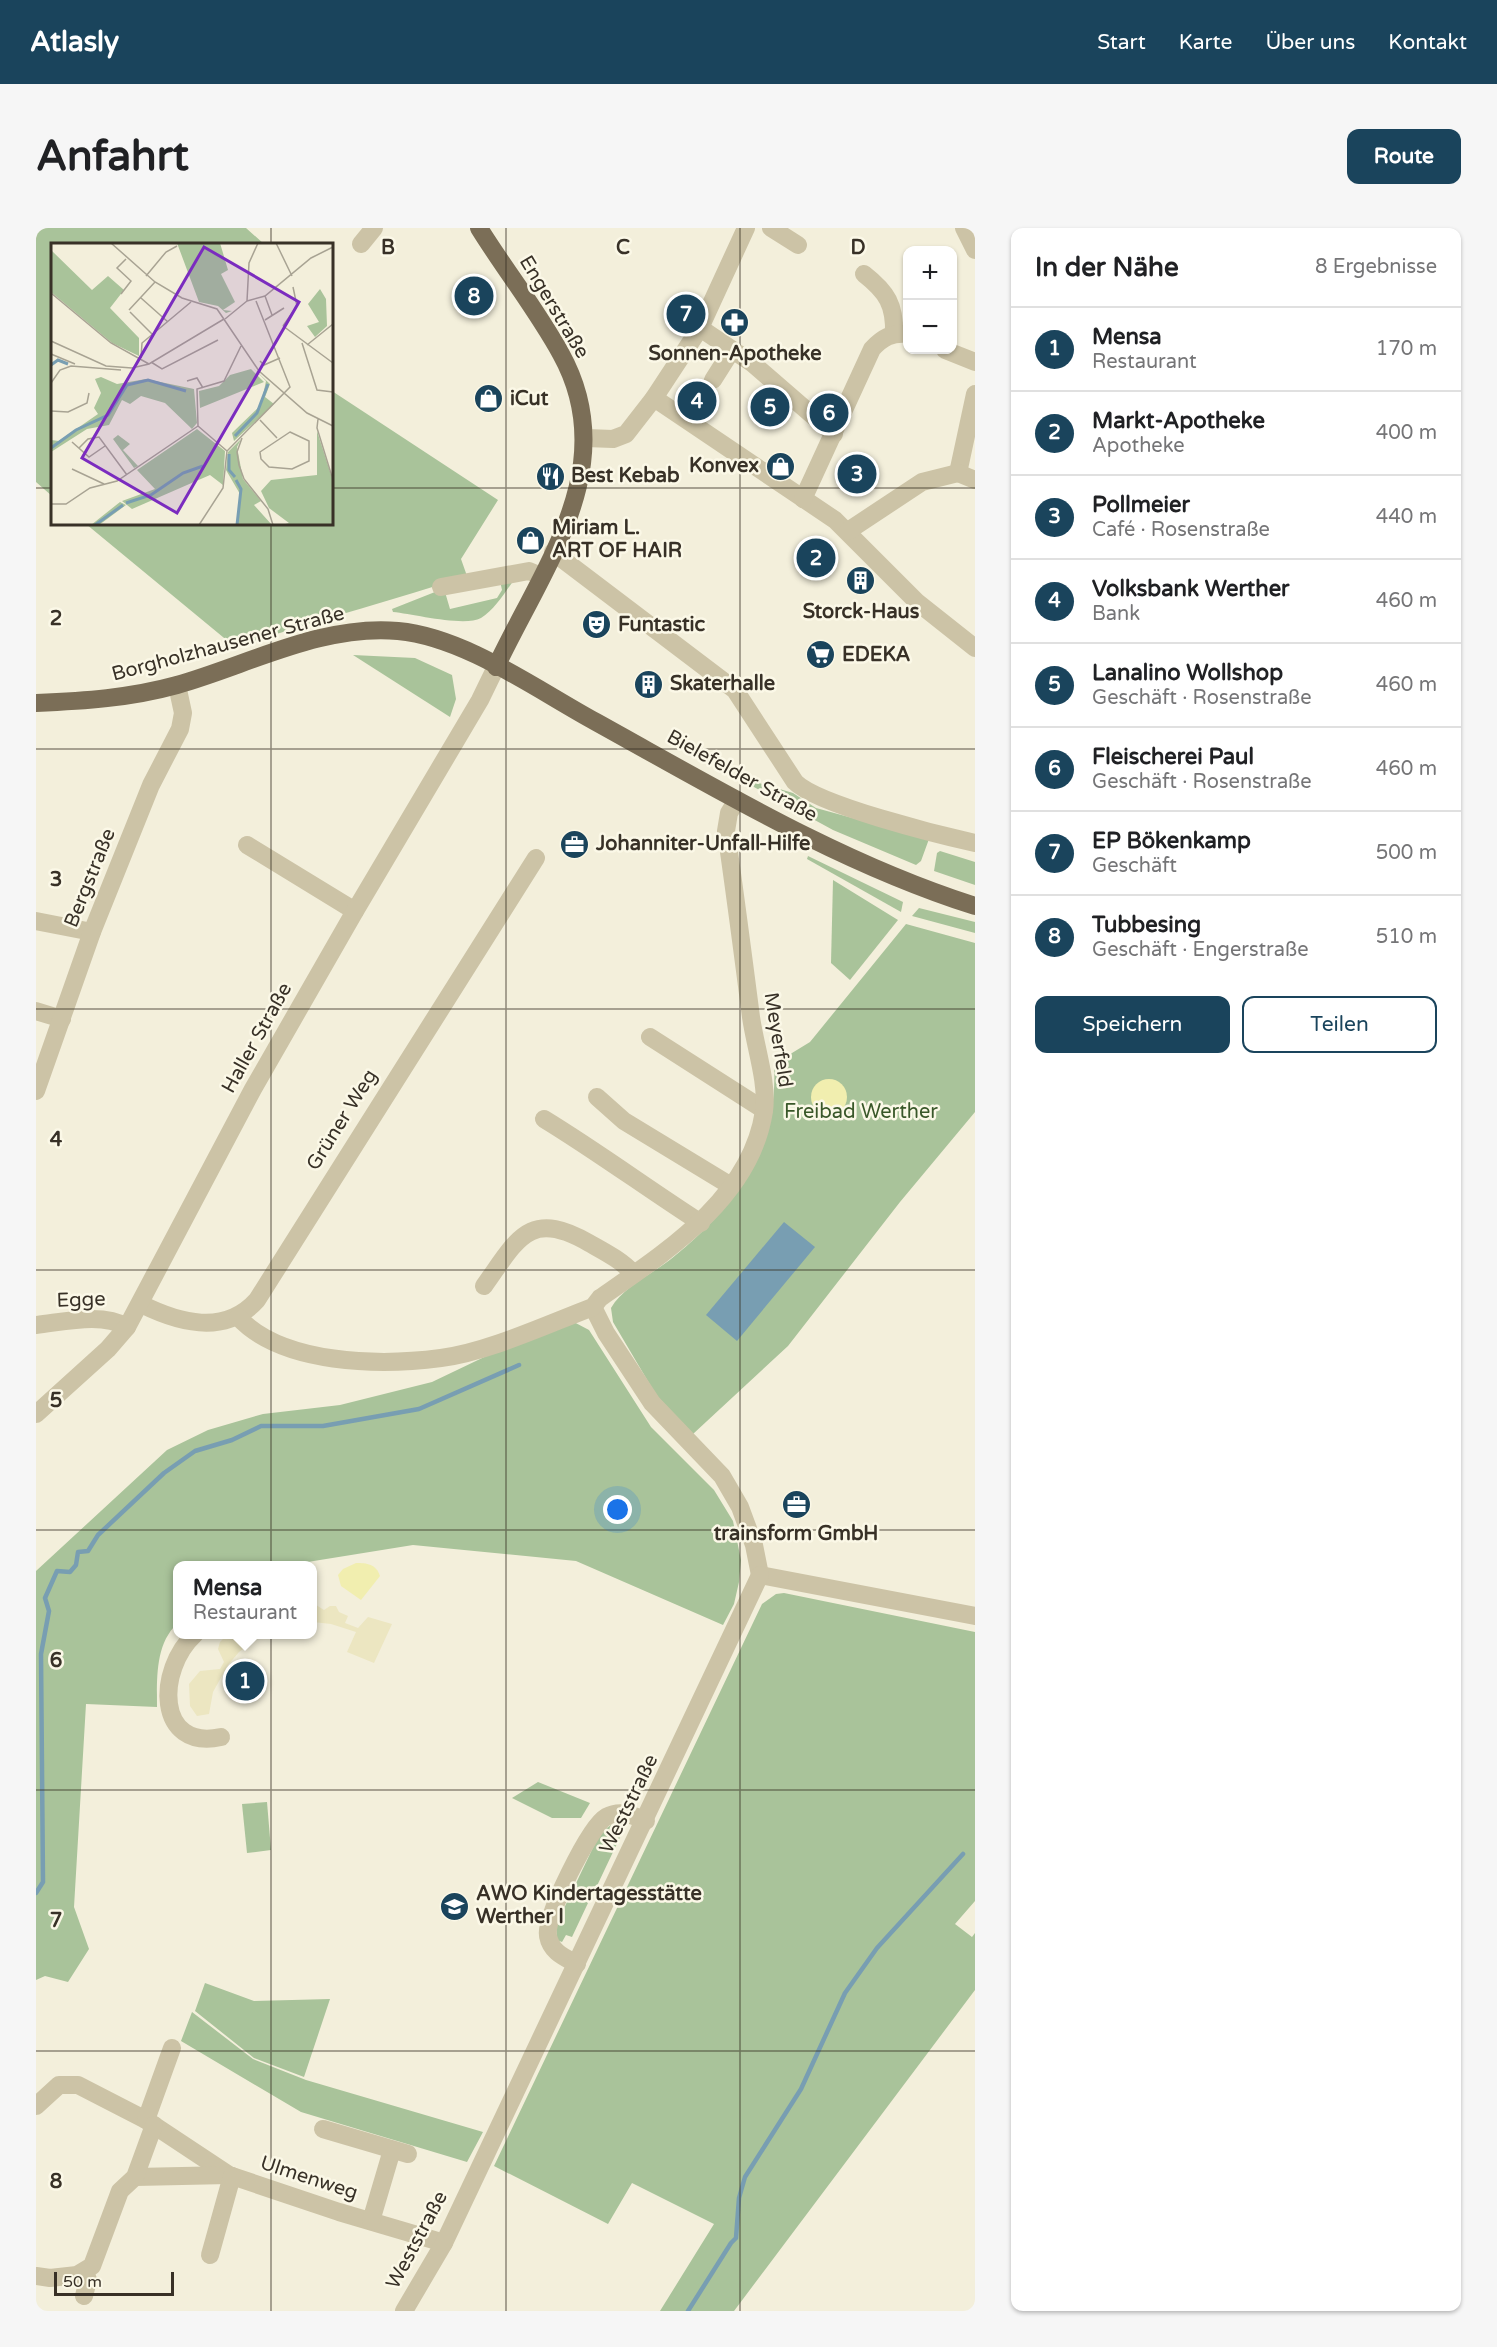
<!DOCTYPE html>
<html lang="de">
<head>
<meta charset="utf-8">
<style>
	body { margin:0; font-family:"Varela Round",sans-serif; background:#f6f6f6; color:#202124 }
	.controls { position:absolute; right:18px; top:18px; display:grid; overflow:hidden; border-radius:12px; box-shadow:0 2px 4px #0004 }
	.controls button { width:54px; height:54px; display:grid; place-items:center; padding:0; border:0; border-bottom:2px solid #e0e0e0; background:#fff; color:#202124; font:30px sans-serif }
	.scale { position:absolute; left:18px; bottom:15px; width:120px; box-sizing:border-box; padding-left:6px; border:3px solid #383127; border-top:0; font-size:16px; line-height:21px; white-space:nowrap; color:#383127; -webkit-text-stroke:4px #fbf8e7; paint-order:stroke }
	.you { position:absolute; left:582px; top:1282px; width:21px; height:21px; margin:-15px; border:4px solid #fff; border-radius:50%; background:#1a73e8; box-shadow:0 0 0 9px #1a73e833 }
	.badge { display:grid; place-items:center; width:39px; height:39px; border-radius:50%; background:#1a445c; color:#fff; font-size:20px; font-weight:700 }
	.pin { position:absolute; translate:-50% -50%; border:3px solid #fff; box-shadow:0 2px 6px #0006 }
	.popup { position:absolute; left:137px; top:1333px; width:144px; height:78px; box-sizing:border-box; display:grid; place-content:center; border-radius:12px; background:#fff; filter:drop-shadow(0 2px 4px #0005); font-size:20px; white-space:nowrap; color:#757577 }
	.popup b { font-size:22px; color:#202124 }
	.popup::after { content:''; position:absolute; left:50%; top:100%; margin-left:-12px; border:12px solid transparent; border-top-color:#fff }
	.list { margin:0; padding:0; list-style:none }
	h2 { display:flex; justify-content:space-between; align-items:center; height:78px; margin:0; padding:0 24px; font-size:26px }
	h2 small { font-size:20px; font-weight:400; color:#757577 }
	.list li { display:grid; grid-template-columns:39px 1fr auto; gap:18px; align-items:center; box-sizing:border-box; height:84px; padding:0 24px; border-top:2px solid #e0e0e0 }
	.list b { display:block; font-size:22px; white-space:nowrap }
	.list p { margin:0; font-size:20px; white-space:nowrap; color:#757577 }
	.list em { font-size:20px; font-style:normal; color:#757577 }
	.actions { display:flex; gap:12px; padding:18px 24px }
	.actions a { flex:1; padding:14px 0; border:2px solid #1a445c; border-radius:12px; text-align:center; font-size:21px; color:#1a445c }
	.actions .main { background:#1a445c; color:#fff }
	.map { position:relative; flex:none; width:939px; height:2083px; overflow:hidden; border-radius:12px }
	header { display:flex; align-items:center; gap:36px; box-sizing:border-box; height:84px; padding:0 30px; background:#1a445c; color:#fff }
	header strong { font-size:28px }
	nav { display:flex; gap:33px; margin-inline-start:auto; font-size:21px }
	.intro { display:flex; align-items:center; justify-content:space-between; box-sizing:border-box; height:144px; padding:0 36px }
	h1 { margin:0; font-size:42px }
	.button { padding:15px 27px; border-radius:12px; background:#1a445c; color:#fff; font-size:21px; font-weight:700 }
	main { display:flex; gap:36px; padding:0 36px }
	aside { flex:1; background:#fff; border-radius:12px; box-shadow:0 2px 4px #0004 }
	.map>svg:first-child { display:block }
</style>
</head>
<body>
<header>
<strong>Atlasly</strong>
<nav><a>Start</a><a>Karte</a><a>Über uns</a><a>Kontakt</a></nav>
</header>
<div class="intro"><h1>Anfahrt</h1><a class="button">Route</a></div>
<main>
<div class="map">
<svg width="939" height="2083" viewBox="0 0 939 2083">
	<rect width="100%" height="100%" fill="#f3efdb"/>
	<g fill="#a9c39a">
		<path d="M0,0h210l18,16h-212v252l-16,-14z"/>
		<path d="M296,163l166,109 -37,59 6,17c-77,25 -155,46 -232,71l-149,-123h246z"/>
		<path d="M481,348c-11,14 -21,33 -36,42 -17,9 -67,-4 -88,-6l-1,-3 48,-19 5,2 5,17 47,-11 5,-8 -2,-9z"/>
		<path d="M317,427l62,3 37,17 4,24 -6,18z"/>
		<path d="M696,547l61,18 23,15 113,31 -8,22 -5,4 -83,-35z"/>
		<path d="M904,623l35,11v23l-41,-14 3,-18z"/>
		<path d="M772,628l95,46 -2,10 -94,-53z"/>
		<path d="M797,652l65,40 -48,60 -19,-17z"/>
		<path d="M883,680l56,14v11l-63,-17z"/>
		<path d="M870,696l69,19v169l-75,90 -112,144 -95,88 -37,-39 -43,-73 -2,-14c12,-21 41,-34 60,-49 64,-51 108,-111 103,-195l36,-22z"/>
		<path d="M534,1092l19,10 62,97 63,63 19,31 8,39 -2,22 -5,22 -11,21 -147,-64 -163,-16 -124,20 -111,1 -1,58c-22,20 -20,56 -20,83l-71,-3 -12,203 15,42 -21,33 -23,-6 -9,4v-409l131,-121 41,-20 55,-16 77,-9 92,-23 69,-33z"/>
		<path d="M748,1365l191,39v269l-20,23 17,13 3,-4v57l-241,321h-74l54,-87 -82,-41 -24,41 -114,-58 268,-562 14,-10z"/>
		<path d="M502,1554l52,21 -9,15h-29l-40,-20z"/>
		<path d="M231,1574l4,48 -24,3 -5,-49z"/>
		<path d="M579,1594l4,1 -4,7 7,3 -27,57 -6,-3 -6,13 5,3 -16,34 -6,-2 -4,7 -5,-2 -1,-15 44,-92z"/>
		<path d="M169,1755l49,18 76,-2 -26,78 -50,-19 -59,-47z"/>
		<path d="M156,1784l61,47 53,21 177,52 -16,30 -166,-50 -120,-71z"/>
	</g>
	<g fill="#f1eeaf">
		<circle cx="793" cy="869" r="18"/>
		<path d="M320,1335c11,0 20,1 24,13l-19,24 -20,-14 -3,-11 5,-6z"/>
	</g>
	<g fill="#ece6c1">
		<path d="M277,1375l11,7 6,-4h6l3,6 9,4 -3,7 13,5 10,-11 24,7 -18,39 -27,-11 9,-20 -25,-8 -18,-2z"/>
		<path d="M192,1406l35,1 -24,17 -11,13 -15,27 -4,22 -12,2 -7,-10 -1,-22 11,-13 20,-2 4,-7 -6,-13 2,-7z"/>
	</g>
	<path fill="#789eb2" d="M748,994l31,25 -78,94 -31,-26z"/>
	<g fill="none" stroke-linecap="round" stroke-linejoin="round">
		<g stroke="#789eb2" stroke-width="4.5">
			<path d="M0,1665l7,-11 -2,-228 8,-43 -4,-13 12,-27 13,1 6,-7 2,-13 10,-1 10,-16 66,-62 31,-22 37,-11 29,-14h62l96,-17 100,-44"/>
			<path d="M652,2083l43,-68 5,-5 3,-40 6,-21 56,-88 44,-96 32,-45 86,-94"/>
		</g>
		<g stroke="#ccc3a6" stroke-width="18">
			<path d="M735,0l27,17"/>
			<path d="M928,0l11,22"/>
			<path d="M325,16l13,-16"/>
			<path d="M828,46c23,18 31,31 30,60"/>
			<path d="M664,100l52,35 82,71"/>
			<path d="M909,122l30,12"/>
			<path d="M677,152l19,-30"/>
			<path d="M618,170l181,122 82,82 58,46"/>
			<path d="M550,210l27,1 13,-5 28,-36 46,-70 46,-100"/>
			<path d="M922,245l17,-79"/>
			<path d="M922,245l17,7"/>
			<path d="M767,271l69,-150c10,-11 20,-17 36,-15"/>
			<path d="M812,303l74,-49 36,-9"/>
			<path d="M517,324l182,138 60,92c23,23 144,53 180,61"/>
			<path d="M405,359l88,-16 12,5"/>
			<path d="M211,617l108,66"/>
			<path d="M0,693l56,11"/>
			<path d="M0,783l26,8"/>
			<path d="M614,809l114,73"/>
			<path d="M0,863l56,-159 59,-147 29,-56 3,-16 -6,-28"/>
			<path d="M561,869l27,24 107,65"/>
			<path d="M508,891c54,33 104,70 157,104"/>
			<path d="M448,1058c33,-46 45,-78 105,-43 16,9 32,17 45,31"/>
			<path d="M105,1076c38,19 84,32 116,-4l279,-442"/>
			<path d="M557,1079l13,26 46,70 70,73 18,31 14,38 6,30"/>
			<path d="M202,1089c44,48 143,49 203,41 47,-6 107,-34 152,-51l7,-9c66,-46 151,-100 164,-187 4,-28 -9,-65 -13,-94 -8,-62 -16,-124 -25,-186l3,-18 8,-13"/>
			<path d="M0,1097c28,-3 66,-13 91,2"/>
			<path d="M0,1186l72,-65 19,-22 126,-238 102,-178 125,-211 16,-33"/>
			<path d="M724,1347l215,41"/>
			<path d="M159,1406c-39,36 -39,117 26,103"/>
			<path d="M541,1736c-13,-7 -26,-12 -29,-28 -4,-18 42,-110 58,-119 15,-8 26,-2 40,4"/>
			<path d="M0,1878l23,-21h19l68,35 83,55 110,37 105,31"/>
			<path d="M110,1892l26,-72"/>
			<path d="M287,1901l85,25"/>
			<path d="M99,1949l94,-2"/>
			<path d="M335,1993l21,-71"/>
			<path d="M174,2027l22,-79"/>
			<path d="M0,2048l14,2 27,-3 15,-9 28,-75 15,-14 19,-52"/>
			<path d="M48,2068l4,-16 -3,-8"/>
			<path d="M368,2083l40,-68 316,-668"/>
		</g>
		<g stroke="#7b6e57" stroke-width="18">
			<path d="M443,0c26,42 58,82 82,126 62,112 -18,213 -65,313"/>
			<path d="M0,475c48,-2 94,-5 141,-18 71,-20 145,-61 221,-54 67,6 139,59 198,91 123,68 244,141 379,184"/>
		</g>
	</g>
	<path fill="none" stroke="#383127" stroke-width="1.5" stroke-opacity="0.55" d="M235,0v16M470,0v2083M704,0v2083M0,260h16M296,260h643M235,296v1787M0,521h939M0,781h939M0,1042h939M0,1302h939M0,1562h939M0,1823h939"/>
	<defs>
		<symbol id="pharmacy-disc" viewBox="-11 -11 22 22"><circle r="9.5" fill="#1a445c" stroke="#fbf8e7"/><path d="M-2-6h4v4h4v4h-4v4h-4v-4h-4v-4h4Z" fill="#fff"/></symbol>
		<symbol id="shop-disc" viewBox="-11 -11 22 22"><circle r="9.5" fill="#1a445c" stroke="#fbf8e7"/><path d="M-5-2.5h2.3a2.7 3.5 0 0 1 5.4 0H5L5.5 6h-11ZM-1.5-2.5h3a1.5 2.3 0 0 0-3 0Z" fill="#fff"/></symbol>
		<symbol id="restaurant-disc" viewBox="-11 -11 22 22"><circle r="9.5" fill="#1a445c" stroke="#fbf8e7"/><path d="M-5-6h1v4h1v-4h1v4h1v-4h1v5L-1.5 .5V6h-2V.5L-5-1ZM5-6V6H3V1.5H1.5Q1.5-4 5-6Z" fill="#fff"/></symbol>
		<symbol id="building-disc" viewBox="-11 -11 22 22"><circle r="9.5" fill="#1a445c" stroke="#fbf8e7"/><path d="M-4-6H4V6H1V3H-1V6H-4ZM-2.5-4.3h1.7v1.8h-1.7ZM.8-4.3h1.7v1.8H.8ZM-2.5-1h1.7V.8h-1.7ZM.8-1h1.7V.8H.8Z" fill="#fff"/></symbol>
		<symbol id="theatre-disc" viewBox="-11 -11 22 22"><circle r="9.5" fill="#1a445c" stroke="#fbf8e7"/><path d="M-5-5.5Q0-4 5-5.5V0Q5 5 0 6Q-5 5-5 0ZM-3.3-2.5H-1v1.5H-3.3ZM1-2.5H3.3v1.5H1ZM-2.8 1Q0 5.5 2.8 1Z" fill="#fff"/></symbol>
		<symbol id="supermarket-disc" viewBox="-11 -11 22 22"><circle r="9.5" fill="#1a445c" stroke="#fbf8e7"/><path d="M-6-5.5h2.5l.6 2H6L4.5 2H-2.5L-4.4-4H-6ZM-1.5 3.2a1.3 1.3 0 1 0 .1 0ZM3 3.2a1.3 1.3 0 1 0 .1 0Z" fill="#fff"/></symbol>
		<symbol id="office-disc" viewBox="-11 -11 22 22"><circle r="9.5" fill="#1a445c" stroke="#fbf8e7"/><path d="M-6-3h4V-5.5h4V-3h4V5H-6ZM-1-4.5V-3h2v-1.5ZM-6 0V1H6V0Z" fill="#fff"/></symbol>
		<symbol id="school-disc" viewBox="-11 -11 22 22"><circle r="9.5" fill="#1a445c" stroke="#fbf8e7"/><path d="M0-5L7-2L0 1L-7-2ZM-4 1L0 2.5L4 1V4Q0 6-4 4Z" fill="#fff"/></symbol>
	</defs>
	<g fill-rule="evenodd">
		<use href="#pharmacy-disc" x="682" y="78" width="33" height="33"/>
		<use href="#shop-disc" x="436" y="154" width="33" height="33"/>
		<use href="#shop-disc" x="728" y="222" width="33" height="33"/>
		<use href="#restaurant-disc" x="498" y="232" width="33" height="33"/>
		<use href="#shop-disc" x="478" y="296" width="33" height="33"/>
		<use href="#building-disc" x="808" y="336" width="33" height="33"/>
		<use href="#theatre-disc" x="544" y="380" width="33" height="33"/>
		<use href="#supermarket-disc" x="768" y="410" width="33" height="33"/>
		<use href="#building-disc" x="596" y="440" width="33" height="33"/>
		<use href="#office-disc" x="522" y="600" width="33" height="33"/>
		<use href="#office-disc" x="744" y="1260" width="33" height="33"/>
		<use href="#school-disc" x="402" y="1662" width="33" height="33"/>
	</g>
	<g text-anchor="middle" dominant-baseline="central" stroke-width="5" stroke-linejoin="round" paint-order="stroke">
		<g font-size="20" fill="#383127" stroke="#fbf8e7">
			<text transform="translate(518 79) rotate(59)">Engerstraße</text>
			<text transform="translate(192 416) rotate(-15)">Borgholzhausener Straße</text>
			<text transform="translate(706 548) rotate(29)">Bielefelder Straße</text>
			<text transform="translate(54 650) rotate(-68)">Bergstraße</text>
			<text transform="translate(221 810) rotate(-61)">Haller Straße</text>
			<text transform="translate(742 812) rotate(81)">Meyerfeld</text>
			<text transform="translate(306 892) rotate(-58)">Grüner Weg</text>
			<text transform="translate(45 1072) rotate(-2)">Egge</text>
			<text transform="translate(593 1576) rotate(-64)">Weststraße</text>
			<text transform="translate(273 1950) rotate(18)">Ulmenweg</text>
			<text transform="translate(381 2012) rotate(-62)">Weststraße</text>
		</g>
		<g font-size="20" font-weight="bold" fill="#383127" stroke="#fbf8e7" text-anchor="start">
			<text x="699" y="126" text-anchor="middle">Sonnen-Apotheke</text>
			<text x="474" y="171">iCut</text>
			<text x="723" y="238" text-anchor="end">Konvex</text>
			<text x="535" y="248">Best Kebab</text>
			<text x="516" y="300">Miriam L.<tspan x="516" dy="23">ART OF HAIR</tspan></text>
			<text x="825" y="384" text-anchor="middle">Storck-Haus</text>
			<text x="582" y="397">Funtastic</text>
			<text x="806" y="427">EDEKA</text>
			<text x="634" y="456">Skaterhalle</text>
			<text x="560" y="616">Johanniter-Unfall-Hilfe</text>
			<text x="760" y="1306" text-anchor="middle">trainsform GmbH</text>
			<text x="440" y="1666">AWO Kindertagesstätte<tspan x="440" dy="23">Werther I</tspan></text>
		</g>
		<g font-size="20" fill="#395729" stroke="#fbf8e7">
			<text x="825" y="884">Freibad Werther</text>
		</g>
	</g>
	<g transform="translate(15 15)">
		<rect width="282" height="282" fill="#f3efdb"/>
		<path d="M126,0h43l8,27 -7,4 14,28 -12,8 9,1 -6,2 -8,-7 -19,-4zM0,7l41,40 16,-14 16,14 -14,18 29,30v18l-27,-13 -61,-51zM269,46l6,10 1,27 -12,11 -8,-11 12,-4 -11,-18zM202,125l17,16 -5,13 9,7 -40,37 -2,-8 29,-28 5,-24zM200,126l13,13 -64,26 -1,-17 20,-5 11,-11zM50,134l16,7 29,-5 48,10 3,34 -5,6 -27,-26 -24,-7 -11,8 -8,-4 -13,25 -22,4 -36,23v-12l8,1 39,-27 -4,-6 7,-15 -6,-14zM146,186l28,22 -2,34 -13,-10 -78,34 -10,-8 33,-12 -18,-19zM266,188l16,50v44h-51l7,-2 -20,-15 -8,-17 10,-11 46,-5zM67,192l12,9 -7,6 15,16 -4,2 -21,-29zM190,196l-4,8 6,32 18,22 -7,4 18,20h-35l3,-31 -14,-24 2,-18zM69,259l6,3 -27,20h-8z" fill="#a9c39a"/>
		<path fill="none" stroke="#789eb2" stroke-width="3" d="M0,122l7,-5 10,4M184,193l22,-23 11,-29M0,205l25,-18 32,-15 19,-30 21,-5 38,11M178,211v16l6,7M185,237l5,9 -4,36M75,260l25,-8 32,-22 20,-7M44,282l28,-20"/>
		<path fill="none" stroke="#a8a393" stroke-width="1.5" d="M60,0l44,39 27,16 35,11 42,62 48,42 26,13M225,0l16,33M95,33l20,-24 11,-6M0,50l60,50 38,21M70,51l10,-13 -14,-13 9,-9M214,53l7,19M90,55l27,24M196,58l18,-5 46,-38 22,-11M78,67l26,-28M79,69l23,23M174,76l22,-18 2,-38 9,-20M214,77l19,-12M232,83l50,37M232,83l14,-20 -4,-19M0,98l55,25 26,2 17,-4 75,-45M251,100l15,47 16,2M256,102l26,-21M0,111l24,10M90,115l1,-15 49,-41M209,118l4,4 16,-7M100,119l11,7 56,-29M136,138l10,-3 6,10M0,140l9,-13 11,-4 50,4M0,168l17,1 19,-9 2,-10M267,176l-1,9 16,52M209,177l17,18M147,183l-1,-37 27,-8 17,-35M147,183l29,25M239,189l19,9v20l-17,8 -23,-2 -8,-8 -1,-7zM191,195l-5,14 2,13 5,14 24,30 5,16M21,199l17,15 16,-11M28,205l9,-9 11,-2 28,38M21,226l32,15M0,261h15l24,-16 27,-7 81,-55M148,282l24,-37 4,-37 63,-64 -34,-86"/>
		<path fill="#7b2cbf" fill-opacity="0.15" stroke="#7b2cbf" stroke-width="3" d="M153,4l95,55 -122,211 -95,-55z"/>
		<rect width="282" height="282" fill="none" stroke="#383127" stroke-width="3"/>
	</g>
	<g font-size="20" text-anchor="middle" font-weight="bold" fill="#383127" stroke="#fbf8e7" stroke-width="5" stroke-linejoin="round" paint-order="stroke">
		<text x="352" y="26">B</text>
		<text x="587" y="26">C</text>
		<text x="822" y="26">D</text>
		<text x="20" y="397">2</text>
		<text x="20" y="658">3</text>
		<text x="20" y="918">4</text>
		<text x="20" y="1179">5</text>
		<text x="20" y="1439">6</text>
		<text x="20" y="1699">7</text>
		<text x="20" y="1960">8</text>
	</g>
</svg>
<div class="controls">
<button>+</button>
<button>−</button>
</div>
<div class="scale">50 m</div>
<div class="you"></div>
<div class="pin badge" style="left:209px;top:1453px">1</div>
<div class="popup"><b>Mensa</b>Restaurant</div>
<div class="pin badge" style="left:780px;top:330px">2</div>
<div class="pin badge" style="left:821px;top:246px">3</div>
<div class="pin badge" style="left:661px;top:173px">4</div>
<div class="pin badge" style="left:734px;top:179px">5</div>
<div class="pin badge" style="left:793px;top:185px">6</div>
<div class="pin badge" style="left:650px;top:86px">7</div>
<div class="pin badge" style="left:438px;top:68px">8</div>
</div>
<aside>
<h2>In der Nähe<small>8 Ergebnisse</small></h2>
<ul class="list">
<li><span class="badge">1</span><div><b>Mensa</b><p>Restaurant</p></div><em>170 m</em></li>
<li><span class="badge">2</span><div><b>Markt-Apotheke</b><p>Apotheke</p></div><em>400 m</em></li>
<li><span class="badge">3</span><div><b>Pollmeier</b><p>Café · Rosenstraße</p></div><em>440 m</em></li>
<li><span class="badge">4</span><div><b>Volksbank Werther</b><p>Bank</p></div><em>460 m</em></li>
<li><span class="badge">5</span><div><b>Lanalino Wollshop</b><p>Geschäft · Rosenstraße</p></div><em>460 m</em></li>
<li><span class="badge">6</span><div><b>Fleischerei Paul</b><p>Geschäft · Rosenstraße</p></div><em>460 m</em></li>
<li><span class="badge">7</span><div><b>EP Bökenkamp</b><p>Geschäft</p></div><em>500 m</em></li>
<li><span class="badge">8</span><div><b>Tubbesing</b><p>Geschäft · Engerstraße</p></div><em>510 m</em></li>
</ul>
<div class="actions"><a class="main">Speichern</a><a>Teilen</a></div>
</aside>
</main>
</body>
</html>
